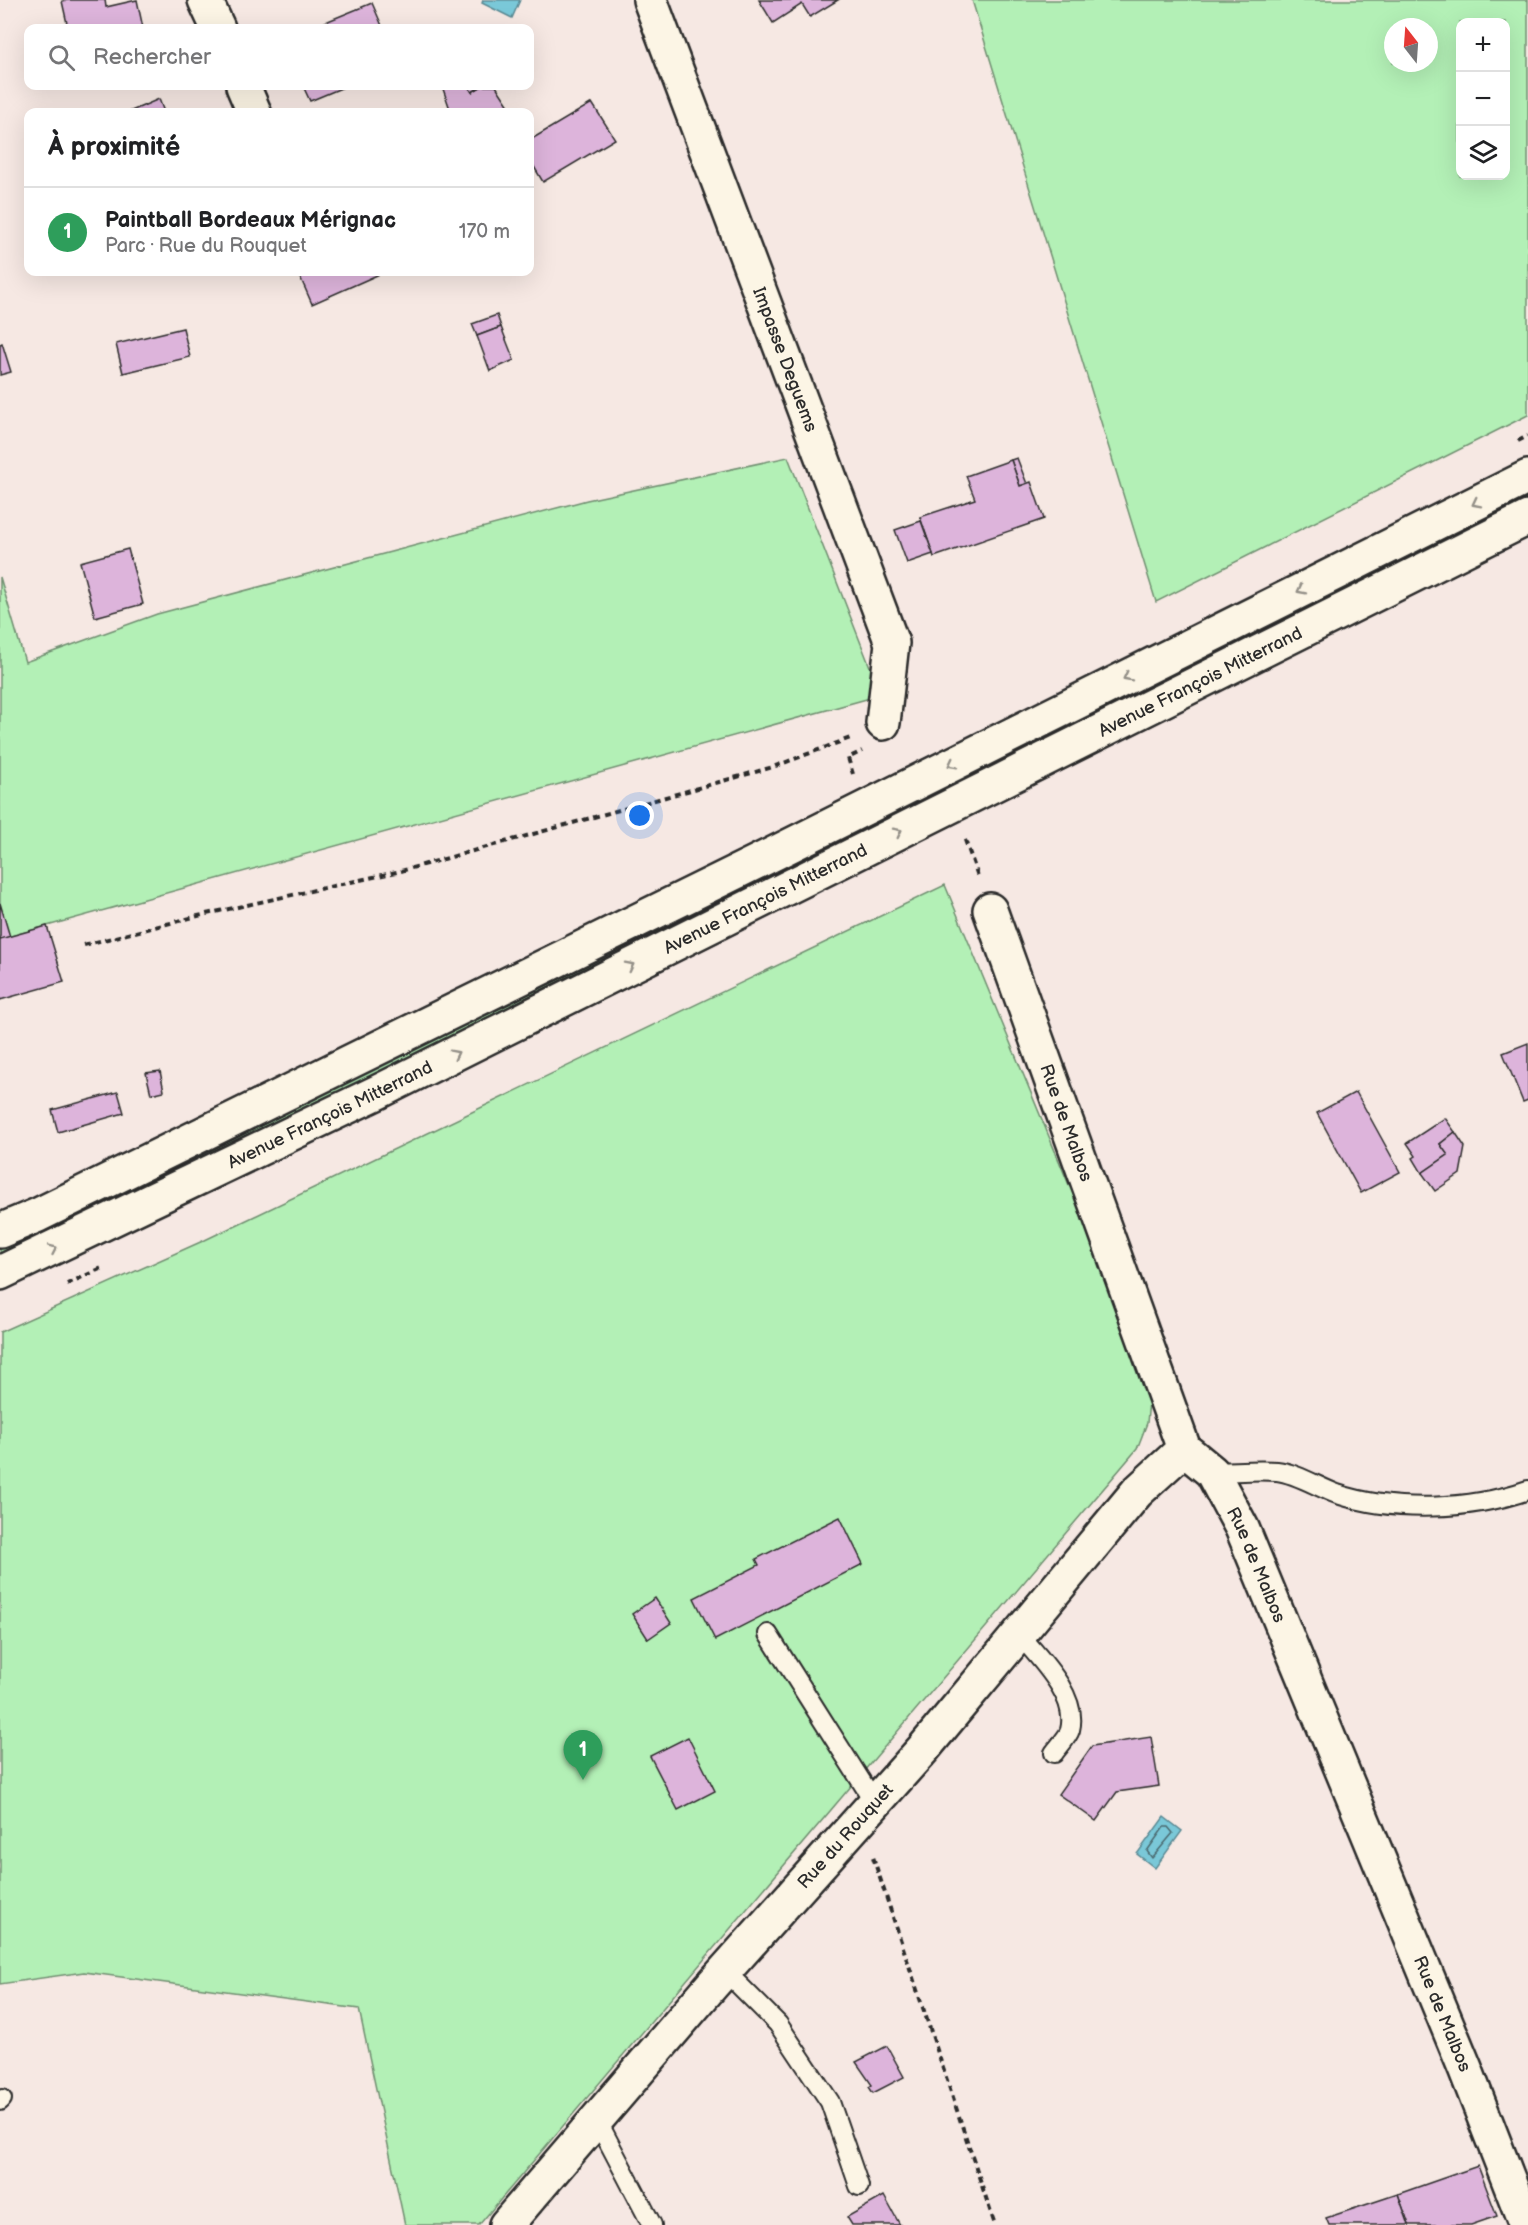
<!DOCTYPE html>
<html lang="fr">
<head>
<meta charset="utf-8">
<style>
	body { margin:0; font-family:"Balsamiq Sans",sans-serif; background:#f2f2f2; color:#202124 }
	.controls { position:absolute; right:18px; top:18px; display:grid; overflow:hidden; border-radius:12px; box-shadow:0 6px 24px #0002 }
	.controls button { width:54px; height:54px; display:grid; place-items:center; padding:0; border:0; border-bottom:2px solid #e0e0e0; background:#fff; color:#202124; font:30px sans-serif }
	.compass { position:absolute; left:1384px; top:18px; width:54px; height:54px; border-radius:50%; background:#fff; box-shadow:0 6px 24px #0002; rotate:343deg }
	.you { position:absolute; left:640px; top:816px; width:21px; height:21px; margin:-15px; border:4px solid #fff; border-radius:50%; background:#1a73e8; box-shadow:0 0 0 9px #1a73e833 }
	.badge { display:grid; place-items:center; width:39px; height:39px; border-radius:50%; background:#c8321e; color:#fff; font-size:20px; font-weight:700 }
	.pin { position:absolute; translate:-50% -50px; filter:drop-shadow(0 2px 3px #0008) }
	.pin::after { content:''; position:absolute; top:32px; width:21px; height:18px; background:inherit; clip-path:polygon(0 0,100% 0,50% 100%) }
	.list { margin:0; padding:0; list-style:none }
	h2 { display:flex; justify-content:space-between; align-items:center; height:78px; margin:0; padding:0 24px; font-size:26px }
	h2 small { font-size:20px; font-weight:400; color:#757577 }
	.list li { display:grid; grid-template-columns:39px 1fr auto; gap:18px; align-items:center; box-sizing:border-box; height:90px; padding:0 24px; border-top:2px solid #e0e0e0 }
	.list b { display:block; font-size:22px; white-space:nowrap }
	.list p { margin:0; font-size:20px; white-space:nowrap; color:#757577 }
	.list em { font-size:20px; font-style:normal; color:#757577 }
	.icon { flex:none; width:33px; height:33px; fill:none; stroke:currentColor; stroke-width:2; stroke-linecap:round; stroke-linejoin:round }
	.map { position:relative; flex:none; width:1528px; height:2225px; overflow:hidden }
	.search { position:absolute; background:#fff; box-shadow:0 6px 24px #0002; left:24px; top:24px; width:510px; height:66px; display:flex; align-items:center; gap:15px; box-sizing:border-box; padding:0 21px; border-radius:12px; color:#757577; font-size:22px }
	.panel { position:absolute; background:#fff; box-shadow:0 6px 24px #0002; left:24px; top:108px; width:510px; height:168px; border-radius:12px }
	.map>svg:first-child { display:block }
</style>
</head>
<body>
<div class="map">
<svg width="1528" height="2225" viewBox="0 0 1528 2225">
	<rect width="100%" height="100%" fill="#f6e8e3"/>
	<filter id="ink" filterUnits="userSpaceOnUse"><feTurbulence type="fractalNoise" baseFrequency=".0167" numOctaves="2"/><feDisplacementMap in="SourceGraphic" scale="12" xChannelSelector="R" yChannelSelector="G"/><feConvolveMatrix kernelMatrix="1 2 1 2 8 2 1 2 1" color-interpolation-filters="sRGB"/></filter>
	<g filter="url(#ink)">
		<g fill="#b3f0b6" stroke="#6f8e70" stroke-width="1.5" fill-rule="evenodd">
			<path d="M972,0h556v415l-372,187zM1460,22h46v154h-46zM1393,27h36v36h-36z"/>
			<path d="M788,457l93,238 -881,244v-362l25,85 132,-48 430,-114z"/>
			<path d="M1528,491v13l-679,340 -849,414v-11l75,-31 283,-139z"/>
			<path d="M945,885l179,433 26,72 -3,33 -10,26 -658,776h-74l-46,-216 -275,-37 -84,12v-652l205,-92z"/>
		</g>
		<g fill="#7ac8d8" stroke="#5a8993" stroke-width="1.5">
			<path d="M483,0h37l-8,18 -30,-15z"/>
			<path d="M1164,1817l18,14 -27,37 -18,-14z"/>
		</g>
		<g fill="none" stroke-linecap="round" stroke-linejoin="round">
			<path stroke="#4b6a70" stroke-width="1.5" d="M1164,1827h4l5,6 -21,25 -5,-7z"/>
		</g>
		<g fill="#ddb4db" stroke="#2b2b2b" stroke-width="1.5">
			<path d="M68,0h37l1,7 31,-7 6,28h-75l-6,-27z"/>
			<path d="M759,0h79l-28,17 -8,-13 -29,19z"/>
			<path d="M372,3l11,25h-72z"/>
			<path d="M303,86h43l-36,15z"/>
			<path d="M442,86h26l4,6 10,-6h14l15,23 -7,3h-53z"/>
			<path d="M468,86h14l-10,6z"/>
			<path d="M159,99l5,13h-35z"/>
			<path d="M592,103l23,36 -72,43 -13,-22v-20z"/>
			<path d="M298,272h86l-72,32z"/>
			<path d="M497,315l4,12 -24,9 -5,-12z"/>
			<path d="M501,327l13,33 -24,11 -13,-35z"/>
			<path d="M183,328l7,29 -67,16 -7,-29z"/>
			<path d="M2,343l9,29 -11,3v-31z"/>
			<path d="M1017,458l10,26 -7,2 -9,-26z"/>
			<path d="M1011,460l9,26 11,-4 13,37 -110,38 -14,-40 55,-18 -9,-23z"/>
			<path d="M921,521l12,33 -26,9 -12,-33z"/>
			<path d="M128,549l15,55 -48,13 -15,-55z"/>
			<path d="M0,903l10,34 -10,2z"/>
			<path d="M47,926l17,56 -64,18v-61z"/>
			<path d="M1528,1043v57l-5,2 -20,-49z"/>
			<path d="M160,1071l4,20 -13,3 -5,-21z"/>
			<path d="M118,1092l6,21 -66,19 -6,-22z"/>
			<path d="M1356,1092l44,80 -39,21 -44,-80z"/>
			<path d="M1445,1118l10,14 -15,12 8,11 -26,18 -9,-15 3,-2 -9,-13z"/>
			<path d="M1455,1132l10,15 -5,27 -25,17 -13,-18 26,-18 -8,-11z"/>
			<path d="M840,1517l23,47 -148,76 -21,-42 65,-33 -3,-6z"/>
			<path d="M655,1598l16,25 -23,16 -16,-25z"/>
			<path d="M688,1737l27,54 -37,19 -28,-54z"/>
			<path d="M1151,1737l8,49 -42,6 -21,29 -38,-27 34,-48z"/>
			<path d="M887,2046l17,31 -31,16 -4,-6 3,-2 -16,-23z"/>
			<path d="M1478,2166l19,50 -26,9h-62l-11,-31z"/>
			<path d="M1398,2194l11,31h-80l-3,-7z"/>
			<path d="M884,2196l16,29h-48l-5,-8z"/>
		</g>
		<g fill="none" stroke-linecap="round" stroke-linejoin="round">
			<defs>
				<g id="service">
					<path d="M1212,1472c21,0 43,-3 65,-1 19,2 41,16 60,23 59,19 133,16 191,-4"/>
					<path d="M768,1634l107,169"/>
					<path d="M1019,1634c19,23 60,62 51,96 -2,7 -11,16 -16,23"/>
					<path d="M725,1971l53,53 52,78 29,84"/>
					<path d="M0,2101l2,-2"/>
					<path d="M597,2120l55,105"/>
				</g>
				<g id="minor">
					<path d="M205,0l13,28"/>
					<path id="s1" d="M650,0l242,643 -9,80"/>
					<path d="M243,86l11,26"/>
					<path id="s2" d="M990,910l194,539 28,23 30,56 223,540 61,157"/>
					<path id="s3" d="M506,2225l206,-240 212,-237 213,-256 47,-43"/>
				</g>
				<g id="secondary">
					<path d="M0,1231l38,-16 737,-362 753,-376"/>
					<path id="s4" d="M0,1273l378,-181 1150,-574"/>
				</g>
			</defs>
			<use href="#service" stroke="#2b2b2b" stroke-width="22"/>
			<use href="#minor" stroke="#2b2b2b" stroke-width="38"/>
			<use href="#secondary" stroke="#2b2b2b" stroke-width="38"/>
			<g stroke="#2b2b2b" stroke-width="4" stroke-dasharray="6 4.5" stroke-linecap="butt">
				<path d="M1518,441l10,-5"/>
				<path d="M853,774l-5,-16 14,-7"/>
				<path d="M965,840l14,39"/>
				<path d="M84,945l122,-31 195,-43 372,-104 80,-30"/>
				<path d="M67,1284l37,-17"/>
				<path d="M873,1857l122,368"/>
			</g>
			<use href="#service" stroke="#fcf5e5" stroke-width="18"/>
			<use href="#minor" stroke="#fcf5e5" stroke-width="33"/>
			<use href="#secondary" stroke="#fcf5e5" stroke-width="33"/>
		</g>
		<defs><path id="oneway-chevron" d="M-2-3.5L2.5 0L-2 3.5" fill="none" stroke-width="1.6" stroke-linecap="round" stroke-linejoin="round" transform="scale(1.5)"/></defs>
		<g stroke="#949088">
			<use href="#oneway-chevron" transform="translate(1476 503) rotate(153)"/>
			<use href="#oneway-chevron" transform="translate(1301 590) rotate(153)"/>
			<use href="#oneway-chevron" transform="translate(1127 677) rotate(153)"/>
			<use href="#oneway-chevron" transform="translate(952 764) rotate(153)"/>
			<use href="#oneway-chevron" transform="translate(898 832) rotate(-27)"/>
			<use href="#oneway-chevron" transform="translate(630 966) rotate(-27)"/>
			<use href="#oneway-chevron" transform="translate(455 1054) rotate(-27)"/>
			<use href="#oneway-chevron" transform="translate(53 1249) rotate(-25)"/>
		</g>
	</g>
	<g text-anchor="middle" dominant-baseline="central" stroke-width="6" stroke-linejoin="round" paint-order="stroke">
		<g font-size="18" fill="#2b2b2b" stroke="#fcf5e5">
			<text stroke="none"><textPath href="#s1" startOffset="384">Impasse Deguems</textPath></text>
			<text stroke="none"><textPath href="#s4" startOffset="1338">Avenue François Mitterrand</textPath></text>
			<text stroke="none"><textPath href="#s4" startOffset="852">Avenue François Mitterrand</textPath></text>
			<text stroke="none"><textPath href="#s4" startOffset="366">Avenue François Mitterrand</textPath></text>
			<text stroke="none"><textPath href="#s2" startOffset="226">Rue de Malbos</textPath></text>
			<text stroke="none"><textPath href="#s2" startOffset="712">Rue de Malbos</textPath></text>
			<text stroke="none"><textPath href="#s3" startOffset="516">Rue du Rouquet</textPath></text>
			<text stroke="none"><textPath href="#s2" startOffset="1198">Rue de Malbos</textPath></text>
		</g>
	</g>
</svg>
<div class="controls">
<button>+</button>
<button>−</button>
<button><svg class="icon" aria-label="layers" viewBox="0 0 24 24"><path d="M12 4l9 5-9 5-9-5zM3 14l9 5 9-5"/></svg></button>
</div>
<svg class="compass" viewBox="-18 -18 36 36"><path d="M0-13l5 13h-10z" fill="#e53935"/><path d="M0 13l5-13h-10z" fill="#757577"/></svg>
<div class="you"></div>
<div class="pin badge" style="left:583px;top:1780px;background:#2e9e5b">1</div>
<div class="search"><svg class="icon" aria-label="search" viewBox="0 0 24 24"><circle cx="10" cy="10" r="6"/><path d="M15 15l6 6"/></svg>Rechercher</div>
<section class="panel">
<h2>À proximité<small></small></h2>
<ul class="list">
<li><span class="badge" style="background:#2e9e5b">1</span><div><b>Paintball Bordeaux Mérignac</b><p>Parc · Rue du Rouquet</p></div><em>170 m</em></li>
</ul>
</section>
</div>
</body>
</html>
